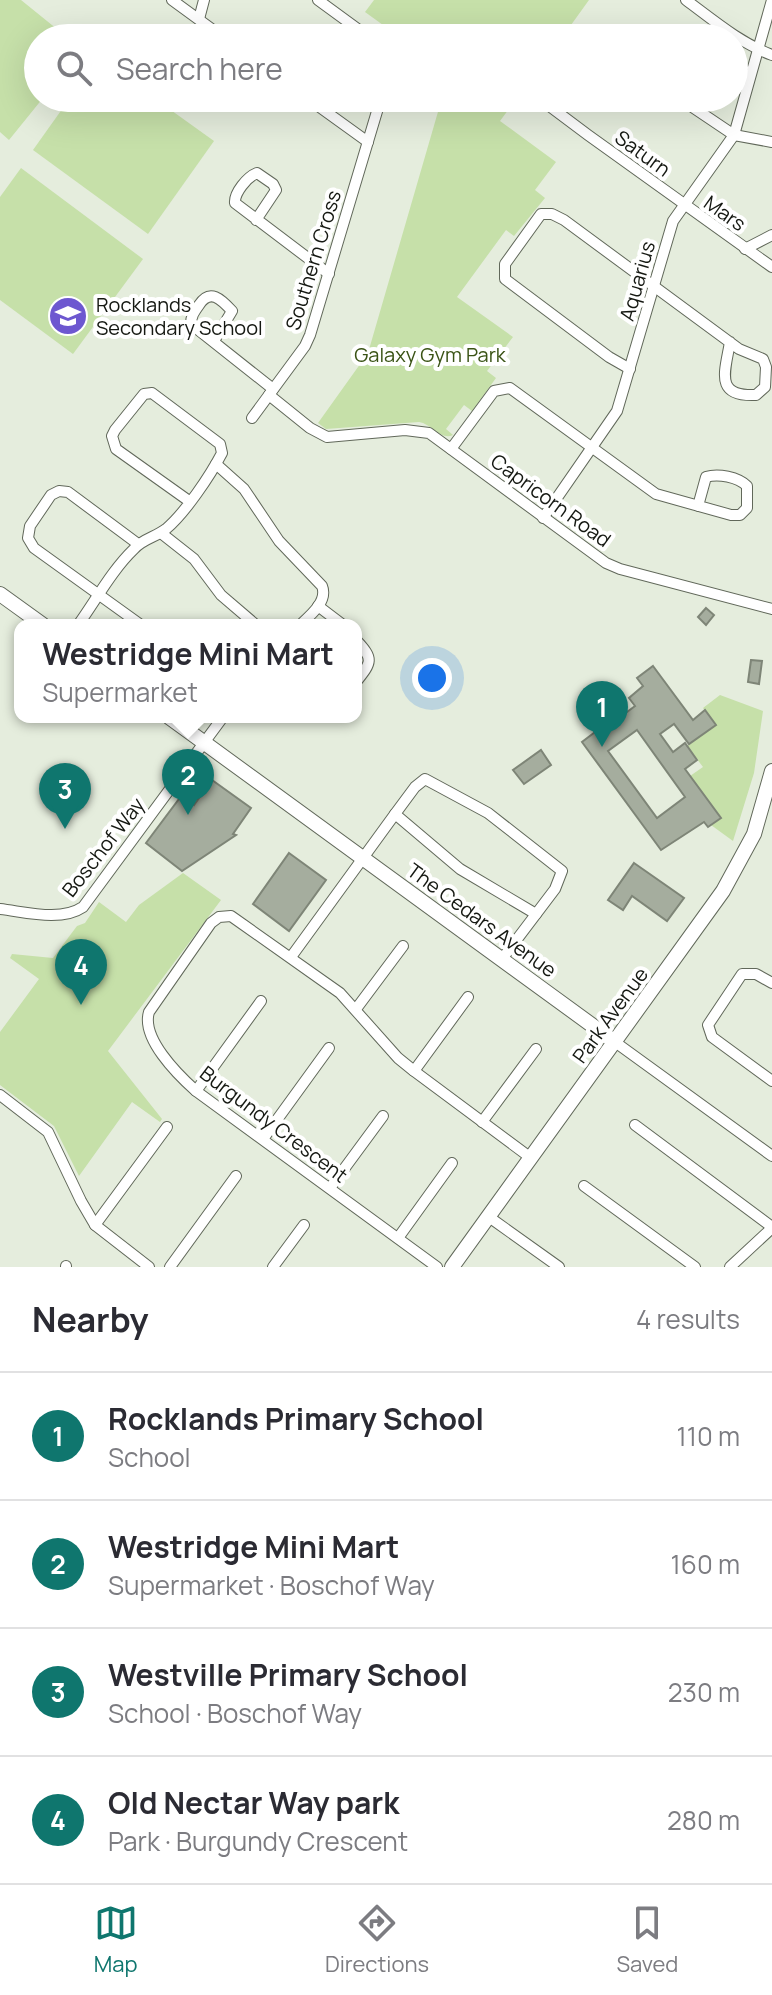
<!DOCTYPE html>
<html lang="en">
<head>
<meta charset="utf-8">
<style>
	body { margin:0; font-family:Manrope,sans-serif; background:#f2f2f3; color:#2b2b33 }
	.you { position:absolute; left:432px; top:678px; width:28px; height:28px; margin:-20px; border:6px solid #fff; border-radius:50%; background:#1a73e8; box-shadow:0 0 0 12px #1a73e833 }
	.badge { display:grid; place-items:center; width:52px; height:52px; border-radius:50%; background:#0f766e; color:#fff; font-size:26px; font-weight:700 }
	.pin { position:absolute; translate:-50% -66px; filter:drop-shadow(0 2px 4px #0008) }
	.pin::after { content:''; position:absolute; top:42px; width:28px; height:24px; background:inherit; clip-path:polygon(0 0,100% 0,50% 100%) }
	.popup { position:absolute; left:14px; top:619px; width:348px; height:104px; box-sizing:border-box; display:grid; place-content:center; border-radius:16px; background:#fff; filter:drop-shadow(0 2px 6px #0005); font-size:26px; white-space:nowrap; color:#7c7c81 }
	.popup b { font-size:30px; color:#2b2b33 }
	.popup::after { content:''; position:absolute; left:50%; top:100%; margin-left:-16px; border:16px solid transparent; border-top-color:#fff }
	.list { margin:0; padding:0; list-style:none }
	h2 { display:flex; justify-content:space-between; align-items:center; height:104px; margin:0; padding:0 32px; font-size:34px }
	h2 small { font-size:26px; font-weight:400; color:#7c7c81 }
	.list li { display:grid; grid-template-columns:52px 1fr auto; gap:24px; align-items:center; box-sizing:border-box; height:128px; padding:0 32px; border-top:2px solid #e1e1e2 }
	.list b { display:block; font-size:30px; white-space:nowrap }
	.list p { margin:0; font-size:26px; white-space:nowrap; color:#7c7c81 }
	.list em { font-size:26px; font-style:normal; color:#7c7c81 }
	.icon { flex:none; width:44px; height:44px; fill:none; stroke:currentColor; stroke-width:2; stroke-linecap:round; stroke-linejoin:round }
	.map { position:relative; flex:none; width:772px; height:1267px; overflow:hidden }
	.search { position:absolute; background:#fff; box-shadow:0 8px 32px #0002; left:24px; right:24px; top:24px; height:88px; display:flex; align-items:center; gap:20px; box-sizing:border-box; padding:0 28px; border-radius:44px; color:#7c7c81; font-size:30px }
	.sheet { height:616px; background:#fff }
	nav { display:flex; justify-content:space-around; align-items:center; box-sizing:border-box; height:112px; border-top:2px solid #e1e1e2; background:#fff; font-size:22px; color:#7c7c81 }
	nav a { display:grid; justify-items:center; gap:4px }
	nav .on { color:#0f766e }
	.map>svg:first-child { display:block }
</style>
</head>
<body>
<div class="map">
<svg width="772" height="1267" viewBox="0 0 772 1267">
	<rect width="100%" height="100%" fill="#e5eddd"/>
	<g fill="#c6e0a9">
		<path d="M0,0h21l47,38h-30v60h5l-34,42 -9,-8z"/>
		<path d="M374,0h215l-18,25 10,8 -7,5h-173l-36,-26z"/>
		<path d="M70,98h84l60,43 -66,93 -115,-84z"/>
		<path d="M442,98h75l-17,23 56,41 -21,28 10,8 -31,38 -8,-6 -49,67 56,40 -26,34 9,7 -24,33 -8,-6 -18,24 7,6c-12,6 -21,-11 -34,-13l-93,7 -8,-6 50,-70z"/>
		<path d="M21,168l122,91 -70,95 -73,-54v-103z"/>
		<path d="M720,695l43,16 -9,62 -21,68 -22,-16 10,-8 -31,-41 13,-9 -16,-21 28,-21 -12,-17z"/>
		<path d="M183,873l38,27 -113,151 54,68 -2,3 -28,-20 -53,74 -25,-50 -54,-41v-53l39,-53 -29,-21 2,-4 41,4 24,-32 8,-3 14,-21 27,20 13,-17z"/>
	</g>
	<g fill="#a5ad9e" stroke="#7e8577" stroke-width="2" fill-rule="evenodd">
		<path d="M706,608l8,7 -8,10 -8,-8z"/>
		<path d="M751,660l11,1 -3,23 -11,-2z"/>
		<path d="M653,666l40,54 12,-10 11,15 -27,19 -15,-20 -14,10 13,18 12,-9 12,17 -12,9 36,49 -13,9 -4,-5 -43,28 -79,-108 21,-16 -2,-4 13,-10 5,6 16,-12 -6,-8 14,-12 -6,-8zM637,730l48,67 -28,21 -49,-67z"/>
		<path d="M541,750l10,15 -27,19 -11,-14z"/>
		<path d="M212,780l39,28 -18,26 3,1 -54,36 -36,-28 36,-48 12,10z"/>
		<path d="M289,853l37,27 -37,51 -36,-27z"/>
		<path d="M634,863l50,35 -17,23 -35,-25 -9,14 -15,-10z"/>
	</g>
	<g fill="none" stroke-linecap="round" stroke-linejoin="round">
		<defs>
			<g id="street">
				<path d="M172,0l52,38"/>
				<path d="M318,0l52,38"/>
				<path d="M686,0c27,20 54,43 86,55"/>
				<path d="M199,19l5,-19"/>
				<path d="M584,38h12"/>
				<path d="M307,98l61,44"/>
				<path d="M545,98l7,10 36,27 184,132"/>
				<path d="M679,98l55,37 38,7"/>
				<path d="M256,220l20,-30 -3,-6 -16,-11c-10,4 -23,20 -22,30l94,71"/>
				<path d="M745,249l27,-14"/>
				<path d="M214,341l18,-30c-11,-12 -22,-23 -33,-6 -5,7 -8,11 -8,19l82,65"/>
				<path d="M630,369l-21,-12 -104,-78v-15l36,-50h11l12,6 175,129 24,10 3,8 -1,20 -9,8c-42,2 -31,-23 -26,-53"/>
				<path d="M269,395l41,33 17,9 78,-7 24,3 177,130 14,6 152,40"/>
				<path d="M252,418l53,-72 5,-11 71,-237"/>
				<path d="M451,449l43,-58 16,-3 146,106 75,21h9l7,-7v-22c-9,-9 -29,-13 -41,-9l-8,29"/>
				<path d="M216,464l28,25 35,52 43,45c6,15 -11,29 -22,39"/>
				<path d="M543,518l74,-107 56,-190 61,-86 38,-135"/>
				<path d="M161,533l33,26 27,36 35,30"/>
				<path d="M138,544l-70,-52 -9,-1 -8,4 -21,31 -2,12 6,10 107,77"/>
				<path d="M318,606l25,19"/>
				<path d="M78,625c18,-25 34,-55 56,-76 8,-10 22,-12 32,-20 19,-16 44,-53 56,-76l-2,-9 -68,-51 -8,1 -29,36 -3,6 4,13 73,52"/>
				<path d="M356,640c18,19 16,22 0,42"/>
				<path d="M395,814l65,55 76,45"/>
				<path d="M0,909c26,3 61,13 83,-2l140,-190"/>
				<path d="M291,957l104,-143 20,-27 10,-8 63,34 74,58 -7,18 -53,70"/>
				<path d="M772,983l-16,-9h-14l-34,51 4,12 60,44"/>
				<path d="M356,1009l47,-63"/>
				<path d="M615,1042l157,114"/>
				<path d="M414,1071l54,-74"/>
				<path d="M196,1091l65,-90"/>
				<path d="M0,1095l48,37 33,69 14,24 54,42"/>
				<path d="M482,1122l54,-73"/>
				<path d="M635,1125l137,102"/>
				<path d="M263,1139l66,-91"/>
				<path d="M584,1186l111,81"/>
				<path d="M330,1188l53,-72"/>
				<path d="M489,1217l70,50"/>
				<path d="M95,1225l72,-98"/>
				<path d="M398,1238l54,-75"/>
				<path d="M66,1267v-1"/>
				<path d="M170,1267l66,-91"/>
				<path d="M273,1267l31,-42"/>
				<path d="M437,1267l-241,-176c-19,-17 -55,-53 -47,-79l62,-89 8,-6 12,-1 109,77 58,65 16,13 117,87"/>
				<path d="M730,1267l42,-39"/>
			</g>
			<g id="secondary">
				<path d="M0,594l43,31"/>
				<path d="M169,717l446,325"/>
				<path d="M452,1267l271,-376 31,-57 18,-63"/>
			</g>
		</defs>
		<use href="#street" stroke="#61685a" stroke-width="12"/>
		<use href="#secondary" stroke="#61685a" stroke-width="16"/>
		<use href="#street" stroke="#fff" stroke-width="10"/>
		<use href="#secondary" stroke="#fff" stroke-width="14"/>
	</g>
	<defs>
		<symbol id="school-disc" viewBox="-11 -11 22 22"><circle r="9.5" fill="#6d57d0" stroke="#fff"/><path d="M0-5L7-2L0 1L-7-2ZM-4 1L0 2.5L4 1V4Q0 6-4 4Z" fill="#fff"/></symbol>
	</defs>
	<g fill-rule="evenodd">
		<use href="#school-disc" x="46" y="294" width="44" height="44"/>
	</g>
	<g text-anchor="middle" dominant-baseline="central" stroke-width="8" stroke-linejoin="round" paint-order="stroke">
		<g font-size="20" fill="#151812" stroke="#fff">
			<text transform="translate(643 153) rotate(36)">Saturn</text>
			<text transform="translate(725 213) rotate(35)">Mars</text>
			<text transform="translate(313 260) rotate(-73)">Southern Cross</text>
			<text transform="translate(637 281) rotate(-74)">Aquarius</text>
			<text transform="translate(551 500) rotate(36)">Capricorn Road</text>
			<text transform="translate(103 847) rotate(-52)">Boschof Way</text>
			<text transform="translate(482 920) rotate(36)">The Cedars Avenue</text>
			<text transform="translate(610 1015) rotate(-54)">Park Avenue</text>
			<text transform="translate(274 1124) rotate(37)">Burgundy Crescent</text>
		</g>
		<g font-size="20" fill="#151812" stroke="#fff" text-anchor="start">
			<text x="96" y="304">Rocklands<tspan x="96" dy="23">Secondary School</tspan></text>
		</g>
		<g font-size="20" fill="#3a5315" stroke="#fff">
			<text x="430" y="354">Galaxy Gym Park</text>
		</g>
	</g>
</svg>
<div class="you"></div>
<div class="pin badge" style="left:602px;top:747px">1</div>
<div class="pin badge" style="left:188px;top:815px">2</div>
<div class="popup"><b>Westridge Mini Mart</b>Supermarket</div>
<div class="pin badge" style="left:65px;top:829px">3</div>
<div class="pin badge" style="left:81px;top:1005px">4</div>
<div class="search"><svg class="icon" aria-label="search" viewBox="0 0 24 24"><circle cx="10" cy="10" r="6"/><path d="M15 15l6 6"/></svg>Search here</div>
</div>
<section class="sheet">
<h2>Nearby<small>4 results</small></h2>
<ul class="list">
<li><span class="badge">1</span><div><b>Rocklands Primary School</b><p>School</p></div><em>110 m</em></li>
<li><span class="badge">2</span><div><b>Westridge Mini Mart</b><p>Supermarket · Boschof Way</p></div><em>160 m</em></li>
<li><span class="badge">3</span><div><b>Westville Primary School</b><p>School · Boschof Way</p></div><em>230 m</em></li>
<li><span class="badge">4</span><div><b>Old Nectar Way park</b><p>Park · Burgundy Crescent</p></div><em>280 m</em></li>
</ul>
</section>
<nav>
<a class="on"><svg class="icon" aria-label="map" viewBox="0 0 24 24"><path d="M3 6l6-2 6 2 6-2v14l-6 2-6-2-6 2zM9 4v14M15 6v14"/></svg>Map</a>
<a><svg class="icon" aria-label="directions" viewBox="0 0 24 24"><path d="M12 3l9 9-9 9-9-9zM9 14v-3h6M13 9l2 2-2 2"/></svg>Directions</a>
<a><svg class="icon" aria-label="saved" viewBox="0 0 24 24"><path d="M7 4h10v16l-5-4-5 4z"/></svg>Saved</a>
</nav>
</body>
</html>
